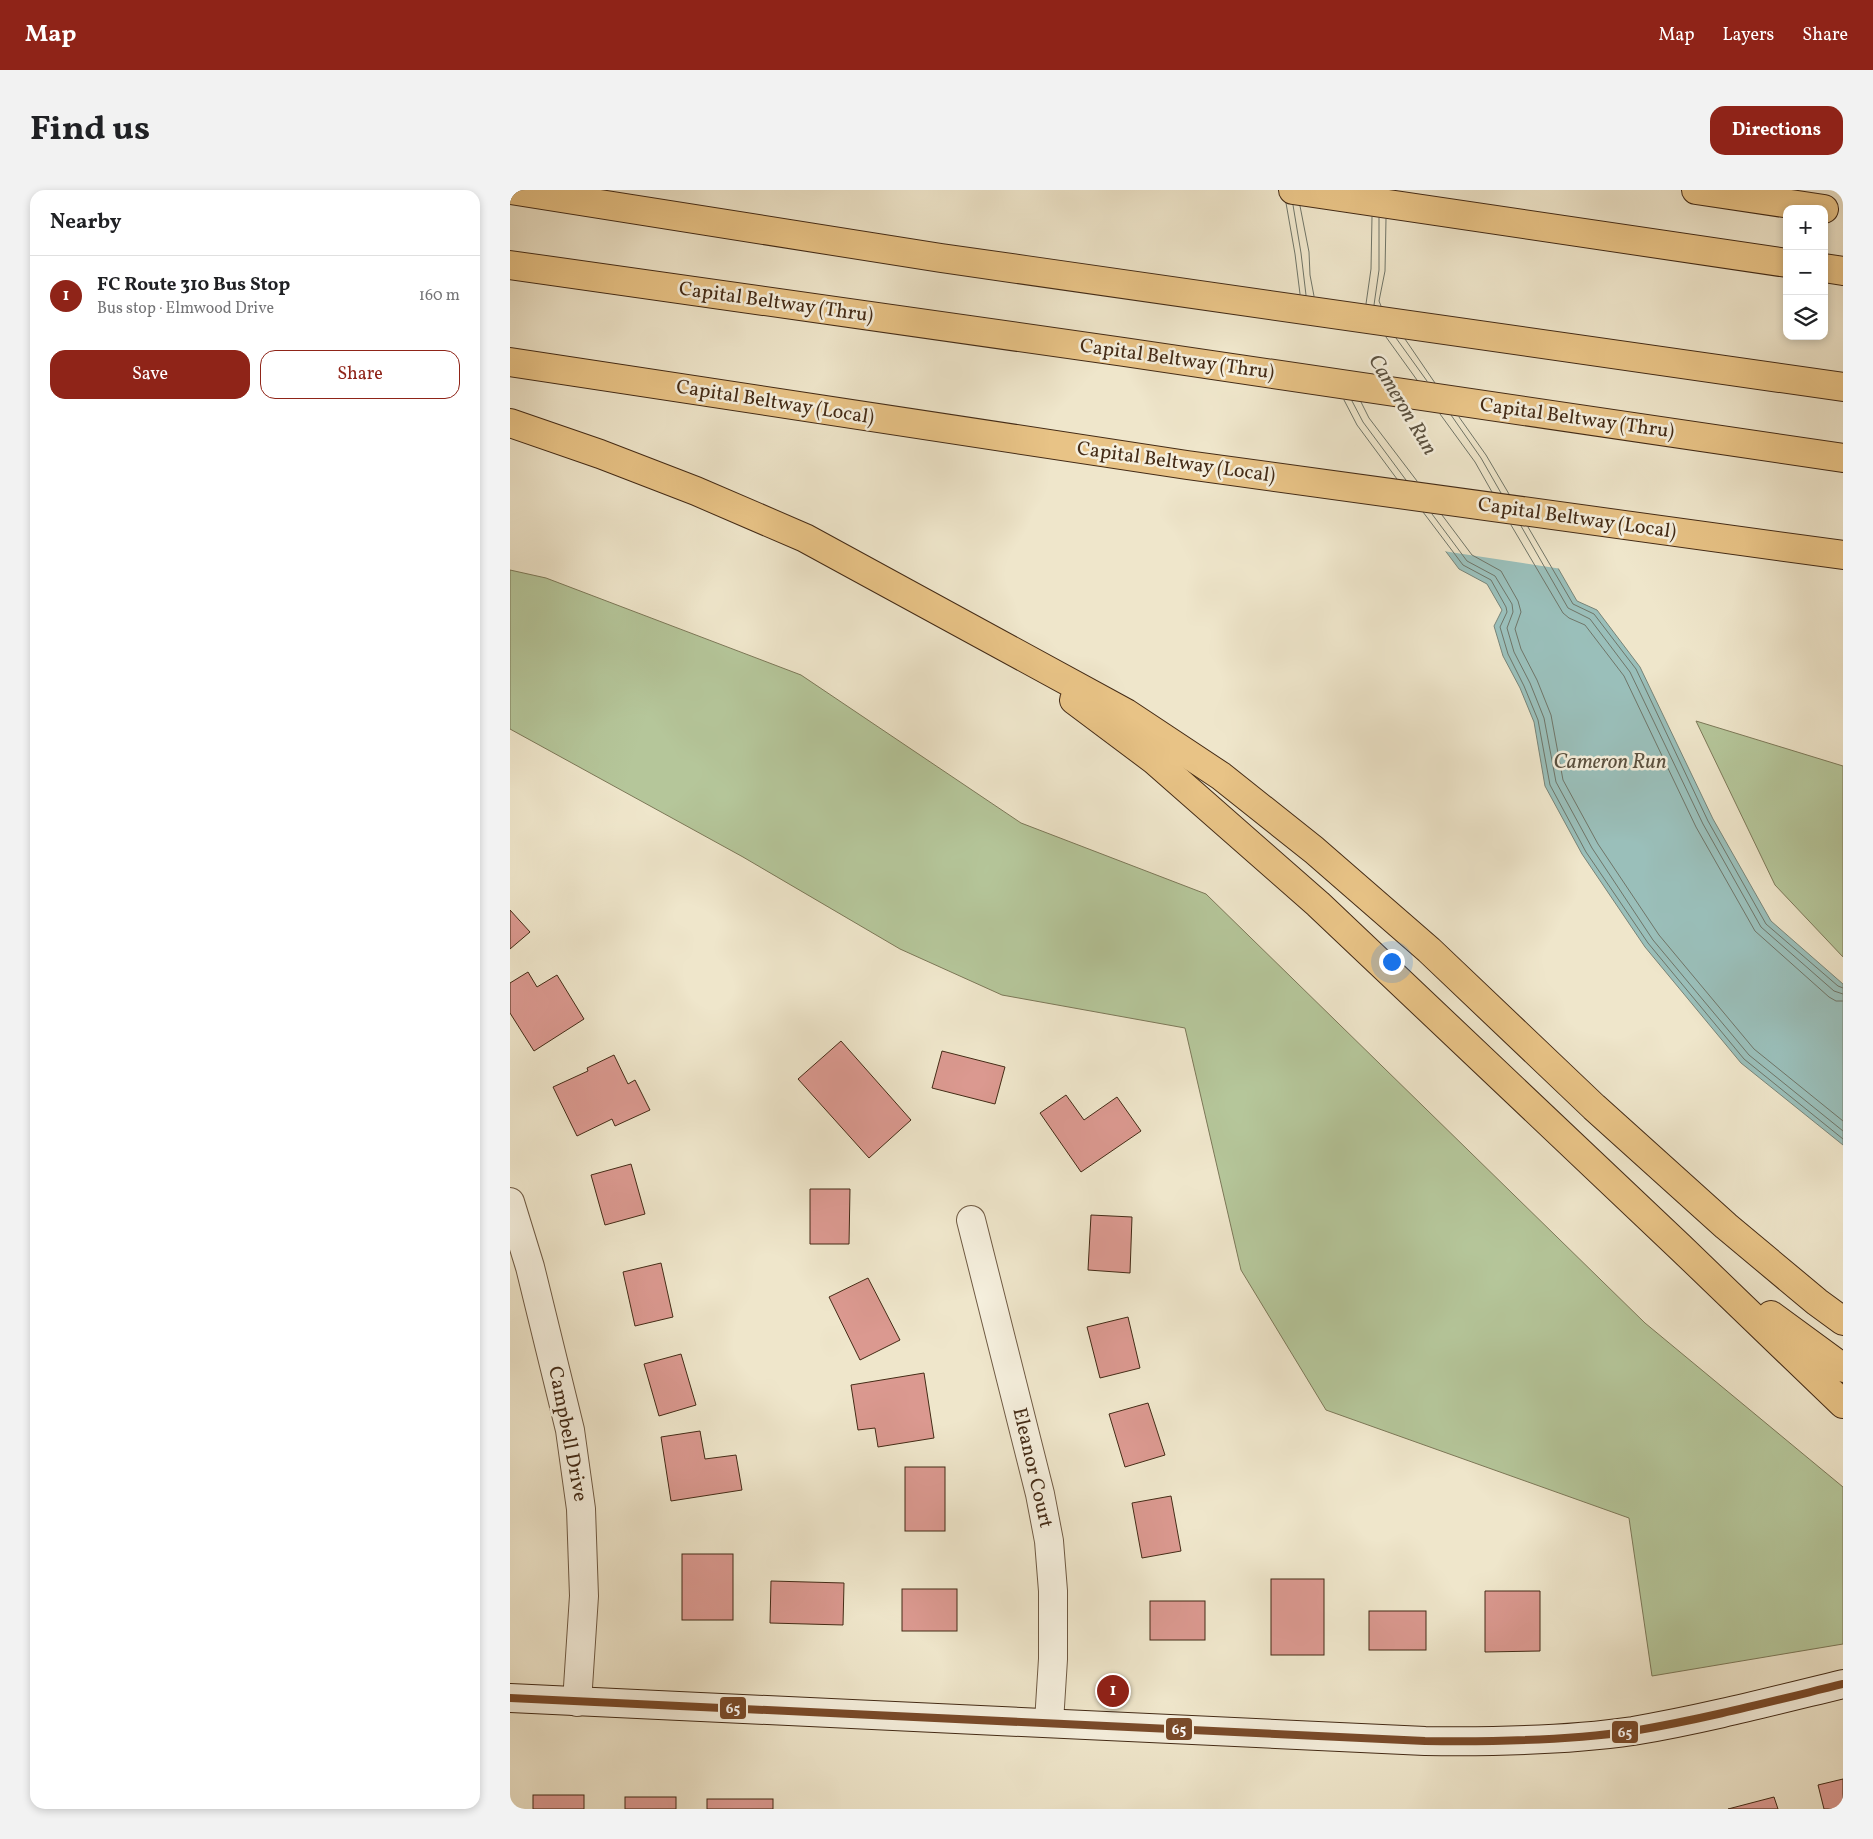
<!DOCTYPE html>
<html lang="en">
<head>
<meta charset="utf-8">
<style>
	body { margin:0; font-family:Vollkorn,serif; background:#f2f2f2; color:#202124 }
	.controls { position:absolute; right:15px; top:15px; display:grid; overflow:hidden; border-radius:10px; box-shadow:0 2px 8px #0003 }
	.controls button { width:45px; height:45px; display:grid; place-items:center; padding:0; border:0; border-bottom:1px solid #e0e0e0; background:#fff; color:#202124; font:25px sans-serif }
	.you { position:absolute; left:881px; top:771px; width:18px; height:18px; margin:-12px; border:4px solid #fff; border-radius:50%; background:#1a73e8; box-shadow:0 0 0 8px #1a73e833 }
	.badge { display:grid; place-items:center; width:32px; height:32px; border-radius:50%; background:#8f2418; color:#fff; font-size:16px; font-weight:700 }
	.pin { position:absolute; translate:-50% -50%; border:2px solid #fff; box-shadow:0 1px 5px #0006 }
	.list { margin:0; padding:0; list-style:none }
	h2 { display:flex; justify-content:space-between; align-items:center; height:65px; margin:0; padding:0 20px; font-size:21px }
	h2 small { font-size:16px; font-weight:400; color:#757577 }
	.list li { display:grid; grid-template-columns:32px 1fr auto; gap:15px; align-items:center; box-sizing:border-box; height:80px; padding:0 20px; border-top:1px solid #e0e0e0 }
	.list b { display:block; font-size:19px; white-space:nowrap }
	.list p { margin:0; font-size:16px; white-space:nowrap; color:#757577 }
	.list em { font-size:16px; font-style:normal; color:#757577 }
	.actions { display:flex; gap:10px; padding:15px 20px }
	.actions a { flex:1; padding:11px 0; border:1px solid #8f2418; border-radius:15px; text-align:center; font-size:18px; color:#8f2418 }
	.actions .main { background:#8f2418; color:#fff }
	.icon { flex:none; width:28px; height:28px; fill:none; stroke:currentColor; stroke-width:2; stroke-linecap:round; stroke-linejoin:round }
	.map { position:relative; flex:none; width:1333px; height:1619px; overflow:hidden; border-radius:15px }
	header { display:flex; align-items:center; gap:30px; box-sizing:border-box; height:70px; padding:0 25px; background:#8f2418; color:#fff }
	header strong { font-size:24px }
	nav { display:flex; gap:28px; margin-inline-start:auto; font-size:18px }
	.intro { display:flex; align-items:center; justify-content:space-between; box-sizing:border-box; height:120px; padding:0 30px }
	h1 { margin:0; font-size:35px }
	.button { padding:12px 22px; border-radius:15px; background:#8f2418; color:#fff; font-size:18px; font-weight:700 }
	main { display:flex; gap:30px; padding:0 30px }
	aside { flex:1; background:#fff; border-radius:15px; box-shadow:0 2px 8px #0003 }
	.map>svg:first-child { display:block }
</style>
</head>
<body>
<header>
<strong>Map</strong>
<nav><a>Map</a><a>Layers</a><a>Share</a></nav>
</header>
<div class="intro"><h1>Find us</h1><a class="button">Directions</a></div>
<main>
<aside>
<h2>Nearby<small></small></h2>
<ul class="list">
<li><span class="badge">1</span><div><b>FC Route 310 Bus Stop</b><p>Bus stop · Elmwood Drive</p></div><em>160 m</em></li>
</ul>
<div class="actions"><a class="main">Save</a><a>Share</a></div>
</aside>
<div class="map">
<svg width="1333" height="1619" viewBox="0 0 1333 1619">
	<rect width="100%" height="100%" fill="#efe6cb"/>
	<filter id="stains"><feTurbulence type="fractalNoise" baseFrequency=".004" numOctaves="4"/><feColorMatrix values="0 0 0 0 .2 0 0 0 0 .09 0 0 0 0 .02 0 0 0 .5 -.17"/></filter>
	<radialGradient id="worn" r=".72"><stop offset=".6" stop-color="#630" stop-opacity="0"/><stop offset="1" stop-color="#630" stop-opacity=".3"/></radialGradient>
	<g fill="#b5c69a" stroke="#7c7858">
		<path d="M0,380l36,8 255,97 220,148 185,71 439,429 198,164v157l-191,32 -23,-158 -303,-108 -85,-140 -56,-242 -183,-33 -102,-46 -157,-92 -233,-128z"/>
		<path d="M1186,531l147,45v191l-68,-72z"/>
	</g>
	<path fill="#9abfba" stroke="#788478" d="M874,112l107,150 86,149 20,9 43,57 73,152 58,102 72,63v161l-102,-82 -96,-116 -63,-93 -37,-68 -11,-64 -14,-34 -17,-32 -9,-30 8,-16 -15,-26 -28,-15 -106,-141z"/>
	<path fill="#efe6cb" d="M766,0h118l-2,81 -5,30 106,150 69,118 -119,-18 -92,-122 -34,-68 -23,-57 -5,-26 -1,-23z"/>
	<g fill="none" stroke-linecap="round" stroke-linejoin="round">
		<g stroke="#6f7568" stroke-width="1">
			<path d="M776,13l9,51 5,40"/>
			<path d="M783,15l8,48 5,42"/>
			<path d="M790,16l9,46 1,23 4,21"/>
			<path d="M856,114l5,-35 1,-52"/>
			<path d="M864,115l5,-35v-52"/>
			<path d="M871,116l-2,-5 6,-30 1,-52"/>
			<path d="M876,147l31,43"/>
			<path d="M886,148l31,43"/>
			<path d="M895,149l30,44"/>
			<path d="M834,210l13,25 40,54"/>
			<path d="M842,211l11,21 43,58"/>
			<path d="M851,212l8,16 48,63"/>
			<path d="M930,224l35,48 17,30"/>
			<path d="M941,225l30,43 20,35"/>
			<path d="M949,227l27,38 23,39"/>
			<path d="M913,322l40,53 28,15 15,27 1,5 -7,15 8,27 16,32 14,34 12,65 36,67 62,91 96,116 99,80"/>
			<path d="M922,324l35,47 28,15 17,28 1,8 -6,16 7,24 16,31 14,35 12,64 36,66 61,92 96,115 94,76"/>
			<path d="M932,325l30,40 29,16 17,30 3,11 -6,17 6,20 16,31 14,35 12,65 35,64 61,91 95,114 89,72"/>
			<path d="M1001,335l52,88 6,5 16,7 39,51 72,151 59,104 74,66 7,4h7"/>
			<path d="M1011,336l47,82 22,11 40,53 73,152 58,103 73,64 9,3"/>
			<path d="M1018,337l45,77 21,10 42,55 72,152 58,103 72,62 5,2"/>
		</g>
	</g>
	<g fill="#db9990" stroke="#442b16">
		<path d="M0,720l20,22 -20,17z"/>
		<path d="M18,782l9,15 20,-12 27,44 -50,32 -24,-38v-30z"/>
		<path d="M331,851l70,79 -42,38 -71,-79z"/>
		<path d="M432,861l63,16 -10,37 -63,-16z"/>
		<path d="M104,865l14,29 7,-4 15,30 -35,16 -3,-7 -35,17 -24,-49 35,-16 -1,-3z"/>
		<path d="M556,905l18,25 33,-23 24,34 -60,41 -41,-59z"/>
		<path d="M121,974l14,50 -40,11 -14,-50z"/>
		<path d="M300,999h40l-1,55h-39z"/>
		<path d="M581,1025l41,2 -2,56 -42,-3z"/>
		<path d="M151,1073l12,54 -38,9 -12,-54z"/>
		<path d="M358,1088l32,62 -40,20 -31,-63z"/>
		<path d="M618,1127l12,51 -40,10 -13,-51z"/>
		<path d="M171,1164l15,51 -37,11 -15,-52z"/>
		<path d="M414,1183l10,65 -56,9 -3,-19 -17,2 -7,-45z"/>
		<path d="M638,1213l17,52 -40,12 -16,-53z"/>
		<path d="M190,1241l5,28 31,-4 6,35 -71,11 -10,-64z"/>
		<rect x="395" y="1277" width="40" height="64"/>
		<path d="M661,1306l10,55 -39,7 -10,-55z"/>
		<rect x="172" y="1364" width="51" height="66"/>
		<rect x="761" y="1389" width="53" height="76"/>
		<path d="M261,1391l73,2 -1,42 -73,-2z"/>
		<rect x="392" y="1399" width="55" height="42"/>
		<path d="M975,1401h55v60l-55,1z"/>
		<rect x="640" y="1411" width="55" height="39"/>
		<rect x="859" y="1421" width="57" height="39"/>
		<path d="M1333,1589v30h-19l-6,-24z"/>
		<rect x="23" y="1605" width="51" height="14"/>
		<rect x="115" y="1607" width="51" height="12"/>
		<path d="M1264,1607l4,12h-50z"/>
		<rect x="197" y="1609" width="66" height="10"/>
	</g>
	<g fill="none" stroke-linecap="round" stroke-linejoin="round">
		<defs>
			<g id="street">
				<path d="M0,1012l20,65 40,163 11,79 3,87 -7,106"/>
				<path d="M461,1030l69,274 9,47 4,50v68l-4,63"/>
			</g>
			<path id="secondary" d="M0,1508l915,43c69,1 139,0 208,-10 71,-12 140,-30 210,-47"/>
			<g id="highway">
				<path d="M1,0l430,68 902,129"/>
				<path d="M783,0l494,73"/>
				<path d="M1186,0l128,19"/>
				<path d="M0,75l614,87 719,106"/>
				<path d="M1314,78l19,3"/>
				<path d="M0,172l677,103 656,90"/>
				<path d="M0,233l90,31 96,37 109,47 321,175 95,63 93,74 115,100 165,157 132,119 91,76 26,19"/>
				<path d="M564,510l80,60 164,144 362,343 163,157"/>
				<path d="M1261,1125l72,53"/>
			</g>
		</defs>
		<use href="#street" stroke="#6f5a43" stroke-width="30"/>
		<use href="#secondary" stroke="#442b16" stroke-width="30"/>
		<use href="#highway" stroke="#442b16" stroke-width="30"/>
		<use href="#street" stroke="#f5efdd" stroke-width="28"/>
		<use href="#secondary" stroke="#f5efdd" stroke-width="28"/>
		<use href="#highway" stroke="#e8c386" stroke-width="28"/>
		<defs>
			<path id="bus-1" d="M0,1508l915,43c69,1 139,0 208,-10 71,-12 140,-30 210,-47"/>
		</defs>
		<use href="#bus-1" stroke="#f5efdd" stroke-width="11"/>
		<use href="#bus-1" stroke="#7a4b2a" stroke-width="8"/>
	</g>
	<g text-anchor="middle" dominant-baseline="central" stroke-width="5" stroke-linejoin="round" paint-order="stroke">
		<g font-size="20" fill="#442b16" stroke="#f5efdd">
			<text transform="translate(266 113) rotate(8)">Capital Beltway (Thru)</text>
			<text transform="translate(667 170) rotate(8)">Capital Beltway (Thru)</text>
			<text transform="translate(265 213) rotate(9)">Capital Beltway (Local)</text>
			<text transform="translate(1067 229) rotate(8)">Capital Beltway (Thru)</text>
			<text transform="translate(666 273) rotate(8)">Capital Beltway (Local)</text>
			<text transform="translate(1067 329) rotate(8)">Capital Beltway (Local)</text>
			<text transform="translate(57 1244) rotate(79)">Campbell Drive</text>
			<text transform="translate(522 1278) rotate(77)">Eleanor Court</text>
		</g>
		<g font-size="21" font-style="italic" fill="#5a503f" stroke="#f5efdd">
			<text transform="translate(892 215) rotate(59)">Cameron Run</text>
			<text x="1100" y="572">Cameron Run</text>
		</g>
	</g>
	<g stroke="#f5efdd" stroke-width="2">
		<rect x="209" y="1506" width="28" height="24" rx="5" fill="#7a4b2a"/>
		<rect x="655" y="1527" width="28" height="24" rx="5" fill="#7a4b2a"/>
		<rect x="1101" y="1530" width="28" height="24" rx="5" fill="#7a4b2a"/>
	</g>
	<g font-size="14" text-anchor="middle" font-weight="bold" fill="#fff">
		<text x="223" y="1523">65</text>
		<text x="669" y="1544">65</text>
		<text x="1115" y="1547">65</text>
	</g>
	<rect width="100%" height="100%" filter="url(#stains)"/>
	<rect width="100%" height="100%" fill="url(#worn)"/>
</svg>
<div class="controls">
<button>+</button>
<button>−</button>
<button><svg class="icon" aria-label="layers" viewBox="0 0 24 24"><path d="M12 4l9 5-9 5-9-5zM3 14l9 5 9-5"/></svg></button>
</div>
<div class="you"></div>
<div class="pin badge" style="left:603px;top:1501px">1</div>
</div>
</main>
</body>
</html>
